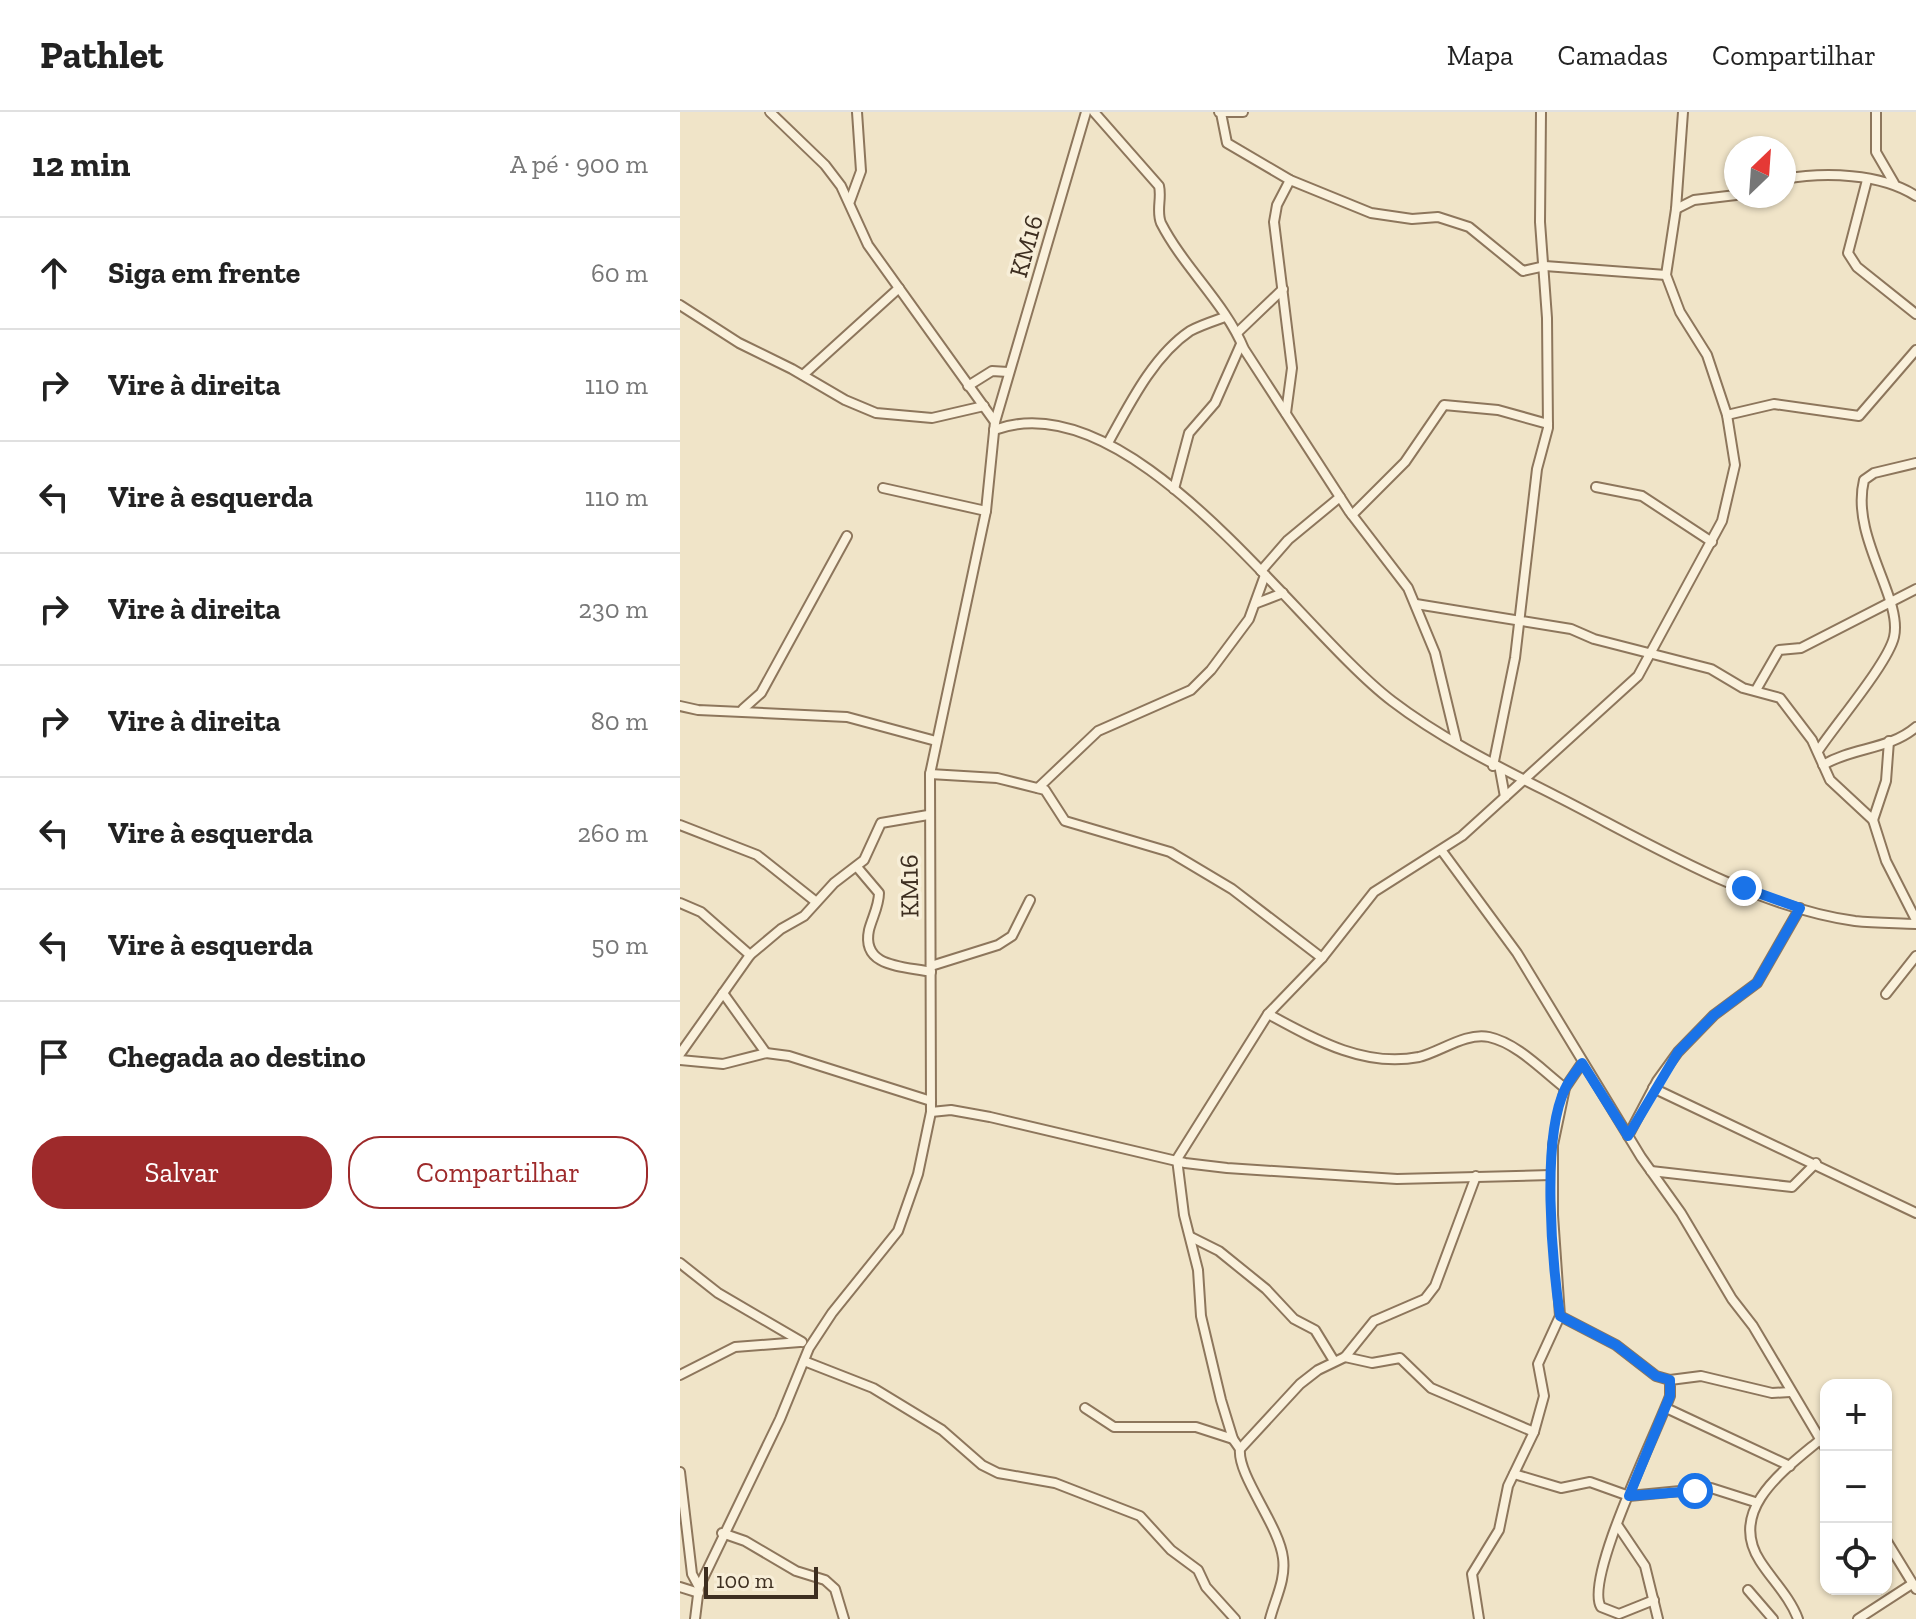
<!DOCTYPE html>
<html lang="pt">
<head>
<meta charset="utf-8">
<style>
	body { margin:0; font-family:"Zilla Slab",serif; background:#f6f6f6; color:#222 }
	.controls { position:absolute; right:24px; bottom:24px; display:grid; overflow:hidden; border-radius:16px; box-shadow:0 2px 6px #0004 }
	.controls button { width:72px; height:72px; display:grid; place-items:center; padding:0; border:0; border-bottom:2px solid #e0e0e0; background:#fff; color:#222; font:40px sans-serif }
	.compass { position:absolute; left:1044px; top:24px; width:72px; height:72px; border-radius:50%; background:#fff; box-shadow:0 2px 6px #0004; rotate:25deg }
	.scale { position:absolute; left:24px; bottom:20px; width:114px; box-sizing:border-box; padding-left:8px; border:4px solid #3d2e20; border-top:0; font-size:22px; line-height:28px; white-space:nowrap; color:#3d2e20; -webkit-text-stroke:6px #f7eed8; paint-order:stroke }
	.stop { position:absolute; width:24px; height:24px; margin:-18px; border:6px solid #1a73e8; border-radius:50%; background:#fff }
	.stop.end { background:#1a73e8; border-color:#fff; box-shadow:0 2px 8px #0008 }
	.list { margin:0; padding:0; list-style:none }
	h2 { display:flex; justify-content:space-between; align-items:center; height:104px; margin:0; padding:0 32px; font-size:34px }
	h2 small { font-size:26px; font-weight:400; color:#767676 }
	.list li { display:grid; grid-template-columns:52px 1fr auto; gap:24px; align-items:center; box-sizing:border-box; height:112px; padding:0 32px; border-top:2px solid #e0e0e0 }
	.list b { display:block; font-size:30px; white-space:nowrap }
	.list em { font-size:26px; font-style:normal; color:#767676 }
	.actions { display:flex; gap:16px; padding:24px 32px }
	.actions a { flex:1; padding:18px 0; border:2px solid #9e2a2b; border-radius:32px; text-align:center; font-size:28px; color:#9e2a2b }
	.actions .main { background:#9e2a2b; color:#fff }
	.icon { flex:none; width:44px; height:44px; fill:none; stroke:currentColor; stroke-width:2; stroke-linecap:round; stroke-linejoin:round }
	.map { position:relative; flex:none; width:1236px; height:1507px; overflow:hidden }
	header { display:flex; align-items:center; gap:48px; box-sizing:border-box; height:112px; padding:0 40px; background:#fff; border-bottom:2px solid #e0e0e0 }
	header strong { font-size:38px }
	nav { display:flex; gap:44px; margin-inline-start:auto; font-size:28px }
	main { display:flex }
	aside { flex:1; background:#fff }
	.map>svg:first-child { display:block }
</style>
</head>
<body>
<header>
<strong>Pathlet</strong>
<nav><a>Mapa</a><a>Camadas</a><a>Compartilhar</a></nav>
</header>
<main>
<aside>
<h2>12 min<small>A pé · 900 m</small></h2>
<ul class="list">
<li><svg class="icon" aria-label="ahead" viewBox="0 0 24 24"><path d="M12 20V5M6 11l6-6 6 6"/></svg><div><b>Siga em frente</b></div><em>60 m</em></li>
<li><svg class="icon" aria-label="right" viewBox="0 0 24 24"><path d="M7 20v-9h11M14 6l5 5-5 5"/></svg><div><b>Vire à direita</b></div><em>110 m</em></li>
<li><svg class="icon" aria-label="left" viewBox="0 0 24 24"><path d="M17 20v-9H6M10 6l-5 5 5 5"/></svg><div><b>Vire à esquerda</b></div><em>110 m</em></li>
<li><svg class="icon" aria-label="right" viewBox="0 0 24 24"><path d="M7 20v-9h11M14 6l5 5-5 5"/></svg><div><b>Vire à direita</b></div><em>230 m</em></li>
<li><svg class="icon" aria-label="right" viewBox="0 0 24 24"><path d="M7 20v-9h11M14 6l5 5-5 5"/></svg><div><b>Vire à direita</b></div><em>80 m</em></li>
<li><svg class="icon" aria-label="left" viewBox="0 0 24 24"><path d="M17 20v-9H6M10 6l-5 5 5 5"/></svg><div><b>Vire à esquerda</b></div><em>260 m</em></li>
<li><svg class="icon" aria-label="left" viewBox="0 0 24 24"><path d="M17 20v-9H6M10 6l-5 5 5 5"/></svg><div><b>Vire à esquerda</b></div><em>50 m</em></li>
<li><svg class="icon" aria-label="arrive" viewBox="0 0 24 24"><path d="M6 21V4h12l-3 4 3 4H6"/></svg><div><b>Chegada ao destino</b></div></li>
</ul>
<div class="actions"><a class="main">Salvar</a><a>Compartilhar</a></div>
</aside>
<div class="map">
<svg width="1236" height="1507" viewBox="0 0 1236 1507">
	<rect width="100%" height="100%" fill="#f0e4c8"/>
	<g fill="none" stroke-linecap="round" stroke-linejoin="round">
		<defs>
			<g id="minor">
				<path d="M90,0l55,53 16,21 27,59 127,177"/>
				<path d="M414,0l65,74c3,12 -3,25 2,37 23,45 64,80 83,126l105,162 59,77 27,65 21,87"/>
				<path d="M539,0h24"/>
				<path d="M1196,0v40l18,31"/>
				<path d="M541,1l6,30 63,37 81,33 41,6 26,-2 31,10 54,44 22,-5 121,9"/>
				<path d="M1104,67c40,-7 97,-6 132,17"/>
				<path d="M1187,68l-19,73 9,14 59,47"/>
				<path d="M170,89l11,-30 -4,-59"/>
				<path d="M996,97l18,-9 42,-5"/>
				<path d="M0,193l59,38 53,26 53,31 31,13 56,5 52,-12"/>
				<path d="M557,221l46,-44"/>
				<path d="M123,263l96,-87"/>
				<path d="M288,274l24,-15 16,1"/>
				<path d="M606,301l6,-45 -18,-146 3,-17 13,-25"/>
				<path d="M1047,303l47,-11 85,12 57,-66"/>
				<path d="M314,318c138,-51 302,198 398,271 51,39 111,68 168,97 90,46 194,109 295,123 20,2 41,2 61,3"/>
				<path d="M428,331c21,-38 45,-87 82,-112 11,-6 24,-10 35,-14"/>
				<path d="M916,375l46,9 70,46"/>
				<path d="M203,376l103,23"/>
				<path d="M494,377l15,-56 26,-30 26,-59"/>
				<path d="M672,403l53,-53 39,-57 54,5 50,14"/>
				<path d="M581,459l27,-31 52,-43"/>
				<path d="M577,491l26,-10"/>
				<path d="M736,492l155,25 23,10 117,30 32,19 37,10 32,42 18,40 43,40"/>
				<path d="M1076,578l23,-40 22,-2 115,-59"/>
				<path d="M0,594l18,4 149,7 89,24"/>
				<path d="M63,597l18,-16 86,-157"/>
				<path d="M1209,629l-3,40 -13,39 13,41 30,59"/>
				<path d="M1138,639c17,-26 70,-88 76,-114 9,-39 -44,-100 -30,-157l10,-7 42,-10"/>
				<path d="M1143,653c30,-18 66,-15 93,-38"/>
				<path d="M813,654l22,-108 22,-189 11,-41 -1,-110 -7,-96 1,-110"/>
				<path d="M820,658l5,27"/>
				<path d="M250,662l67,4 48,12 20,31 105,31 62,37 90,69"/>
				<path d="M358,676l60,-57 93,-41 20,-20 38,-51 16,-44"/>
				<path d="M0,713l77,30 58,46"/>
				<path d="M762,739l75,102 124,204 40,56 51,86 21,27 73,123"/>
				<path d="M177,755l22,26c0,13 -7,25 -10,37 -8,38 35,36 62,42"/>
				<path d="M0,791l21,9 49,43"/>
				<path d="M251,854l67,-21 14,-9 18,-36"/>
				<path d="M43,881l43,60"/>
				<path d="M1206,882l30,-38"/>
				<path d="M588,902c46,25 96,54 151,43 21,-5 47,-25 70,-20 28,6 54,34 76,51"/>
				<path d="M0,942l70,-99 31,-26 23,-13 30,-33 30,-23 17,-37 47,-8"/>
				<path d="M0,948l43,4 43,-11 23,3 142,45"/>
				<path d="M973,976l263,125"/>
				<path d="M251,1000l20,-2 39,7 195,46 42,5 170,11 154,-4"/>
				<path d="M948,1024l29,-55 21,-29 36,-37 43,-32 43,-75"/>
				<path d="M971,1059l141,16 24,-24"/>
				<path d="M511,1125l28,14 47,38 28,30 21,11 19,31"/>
				<path d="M0,1151l38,30 84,49"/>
				<path d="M880,1204l56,29 40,31 14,4"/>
				<path d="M665,1245l27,6 28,-5 31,30 103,44"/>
				<path d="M124,1249l69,27 69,42 40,35 16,8 57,10 85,33 31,34 27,20 8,17 29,32"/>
				<path d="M0,1263l55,-28 65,-5"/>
				<path d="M405,1296l29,19h82l37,12"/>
				<path d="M986,1296l124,58"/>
				<path d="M560,1337l-7,-10 -12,-39 -20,-84 -3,-46 -14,-55 -7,-56 91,-145 54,-56 52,-66 88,-56 176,-160 84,-155 13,-56 -8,-50 -20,-60 -27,-43 -14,-37 10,-66 7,-97"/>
				<path d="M0,1360l12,102 7,13"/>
				<path d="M834,1362l47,14 29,-6 39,14 82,-8 44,14"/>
				<path d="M938,1414l27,40 13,53"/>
				<path d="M42,1421l23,8 51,30 29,9 10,9 9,30"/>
				<path d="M1206,1428l30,49"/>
				<path d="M0,1475l19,6"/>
				<path d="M1068,1478l25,29"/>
				<path d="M974,1488l-35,14 -18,-7c-17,-28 55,-173 69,-211v-16l31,-4 71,17 18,-1"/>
				<path d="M15,1507l4,-32 81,-168 29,-71 23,-35 66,-82 20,-57 13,-62 -1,-338 56,-263 9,-89 91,-310"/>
				<path d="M590,1507c5,-20 16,-39 13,-61 -4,-33 -46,-83 -43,-109l60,-65 18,-14 27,-13 29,-36 51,-22 10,-13 41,-110"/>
				<path d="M799,1507l-7,-45 27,-44 9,-44 26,-54 10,-36 -6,-32 22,-48 -7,-101v-70l12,-57 17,-25"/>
				<path d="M1118,1507c-8,-22 -26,-39 -38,-58 -33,-51 24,-91 60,-121"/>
				<path d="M1178,1507l54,-35"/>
			</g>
		</defs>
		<use href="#minor" stroke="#8d765c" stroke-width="12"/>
		<use href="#minor" stroke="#faf1dc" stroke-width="8"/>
	</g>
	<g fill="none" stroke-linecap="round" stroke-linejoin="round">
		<path stroke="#1a73e8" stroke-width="10" d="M1015,1379l-66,5 41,-100v-16l-14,-4 -40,-31 -56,-29c-8,-55 -19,-177 5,-227 4,-9 12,-18 17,-26l46,73 50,-84 36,-37 43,-32 43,-75 -56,-20"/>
	</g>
	<g text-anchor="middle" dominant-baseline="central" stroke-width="7" stroke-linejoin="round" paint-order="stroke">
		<g font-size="26" fill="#3d2e20" stroke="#f7eed8">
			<text transform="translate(346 134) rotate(-74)">KM16</text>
			<text transform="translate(229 774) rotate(-91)">KM16</text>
		</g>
	</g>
</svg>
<div class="controls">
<button>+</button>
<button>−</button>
<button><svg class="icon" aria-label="locate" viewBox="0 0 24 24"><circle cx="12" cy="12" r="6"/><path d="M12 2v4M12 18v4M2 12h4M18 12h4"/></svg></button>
</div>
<svg class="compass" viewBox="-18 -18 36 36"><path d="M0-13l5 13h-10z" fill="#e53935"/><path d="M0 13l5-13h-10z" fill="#767676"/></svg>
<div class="scale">100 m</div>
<div class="stop" style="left:1015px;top:1379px"></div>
<div class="stop end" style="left:1064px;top:776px"></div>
</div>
</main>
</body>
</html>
